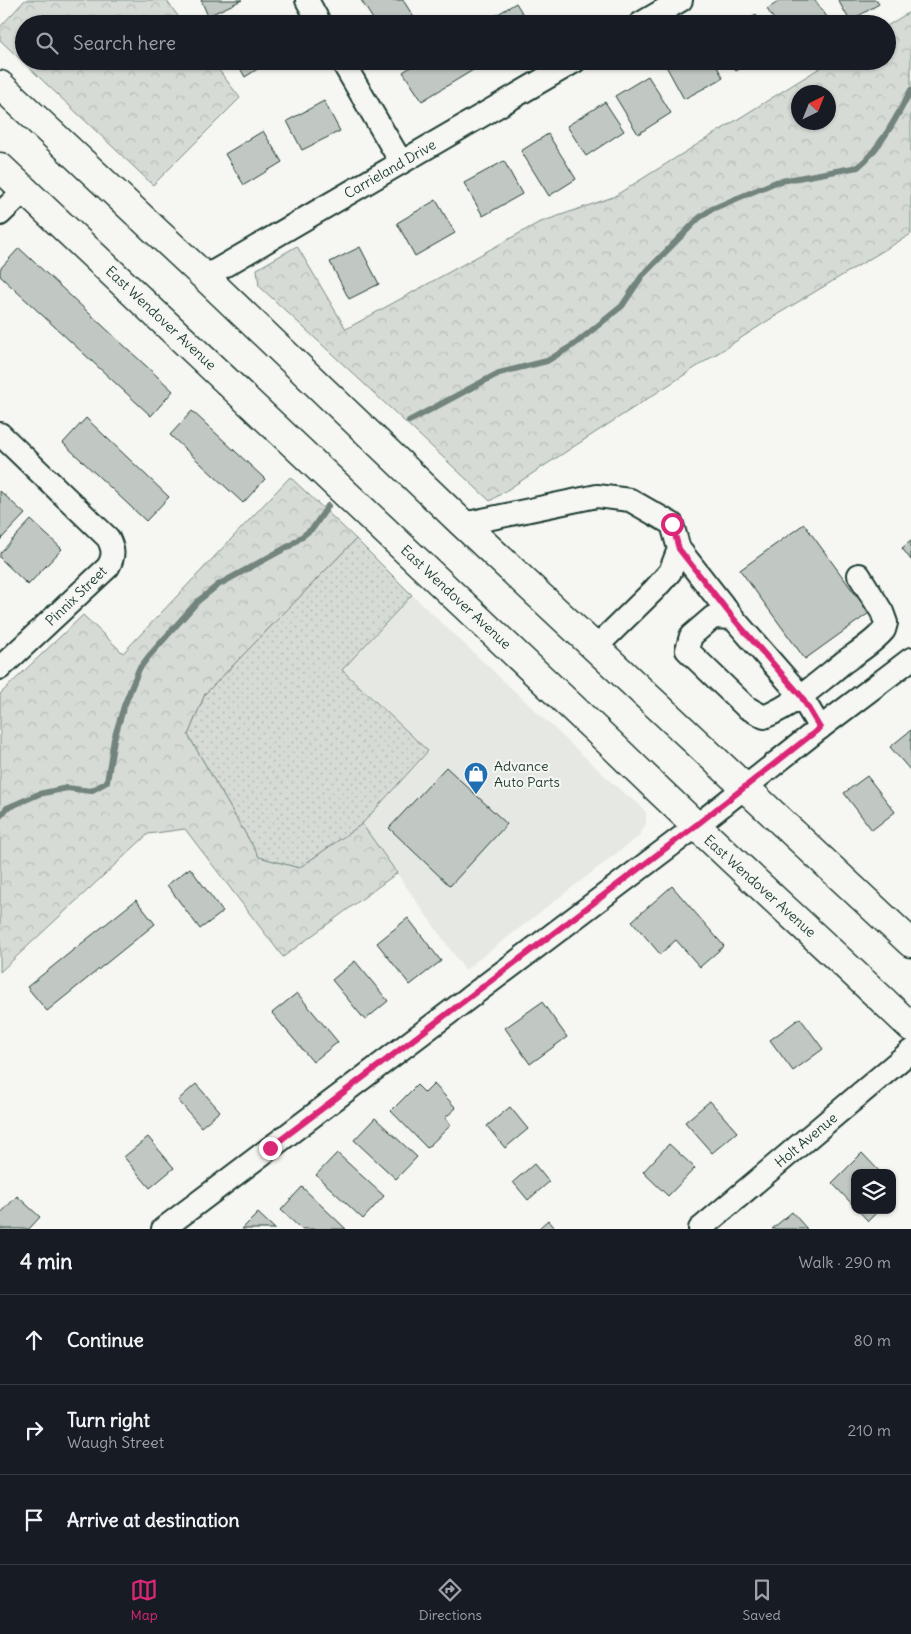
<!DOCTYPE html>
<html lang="en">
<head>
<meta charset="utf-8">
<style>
	body { margin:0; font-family:Delius,sans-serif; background:#242831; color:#f1f3f6 }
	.controls { position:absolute; right:15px; bottom:15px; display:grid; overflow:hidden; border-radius:10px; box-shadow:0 1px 4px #0004 }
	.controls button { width:45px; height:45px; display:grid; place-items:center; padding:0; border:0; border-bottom:1px solid #363941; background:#171b24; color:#f1f3f6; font:25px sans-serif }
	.compass { position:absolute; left:791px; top:85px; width:45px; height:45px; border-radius:50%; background:#171b24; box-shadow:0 1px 4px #0004; rotate:43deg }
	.stop { position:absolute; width:15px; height:15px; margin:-11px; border:4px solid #db2777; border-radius:50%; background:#fff }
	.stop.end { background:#db2777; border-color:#fff; box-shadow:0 1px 5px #0008 }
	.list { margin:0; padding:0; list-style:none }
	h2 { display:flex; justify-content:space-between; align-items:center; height:65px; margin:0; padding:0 20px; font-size:21px }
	h2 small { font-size:16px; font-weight:400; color:#9ea1a6 }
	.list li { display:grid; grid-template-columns:32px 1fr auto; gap:15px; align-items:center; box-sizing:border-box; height:90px; padding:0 20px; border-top:1px solid #363941 }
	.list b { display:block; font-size:19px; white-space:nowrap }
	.list p { margin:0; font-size:16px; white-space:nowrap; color:#9ea1a6 }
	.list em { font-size:16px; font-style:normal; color:#9ea1a6 }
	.icon { flex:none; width:28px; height:28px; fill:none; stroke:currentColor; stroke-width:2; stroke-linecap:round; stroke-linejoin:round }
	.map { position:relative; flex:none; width:911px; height:1229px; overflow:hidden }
	.search { position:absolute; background:#171b24; box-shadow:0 1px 4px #0004; left:15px; right:15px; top:15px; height:55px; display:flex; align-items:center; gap:12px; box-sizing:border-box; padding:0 18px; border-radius:28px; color:#9ea1a6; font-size:19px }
	.sheet { height:335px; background:#171b24 }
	nav { display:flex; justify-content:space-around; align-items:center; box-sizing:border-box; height:70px; border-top:1px solid #363941; background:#171b24; font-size:14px; color:#9ea1a6 }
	nav a { display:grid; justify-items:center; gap:2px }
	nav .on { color:#db2777 }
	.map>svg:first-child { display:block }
</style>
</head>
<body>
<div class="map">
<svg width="911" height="1229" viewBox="0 0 911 1229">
	<defs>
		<pattern id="grass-dots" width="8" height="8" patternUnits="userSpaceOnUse" patternTransform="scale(1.25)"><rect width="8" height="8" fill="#d6dbd6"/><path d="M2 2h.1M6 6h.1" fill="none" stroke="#b7bdb8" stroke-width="1.8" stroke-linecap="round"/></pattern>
		<pattern id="forest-crowns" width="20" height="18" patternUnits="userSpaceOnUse" patternTransform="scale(1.25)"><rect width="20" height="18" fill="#d6dbd6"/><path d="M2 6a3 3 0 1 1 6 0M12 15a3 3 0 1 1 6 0" fill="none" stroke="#b7bdb8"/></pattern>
	</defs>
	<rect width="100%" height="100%" fill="#f6f6f2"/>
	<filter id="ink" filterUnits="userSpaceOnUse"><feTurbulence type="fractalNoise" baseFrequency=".02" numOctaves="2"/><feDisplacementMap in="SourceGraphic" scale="10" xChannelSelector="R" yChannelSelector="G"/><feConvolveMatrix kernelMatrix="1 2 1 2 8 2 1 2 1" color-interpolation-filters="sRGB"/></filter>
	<g filter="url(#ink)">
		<path fill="#e6e8e4" d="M412,595l209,196 18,13 7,9v11l-7,12 -174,134 -103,-146 66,-73 -87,-81z"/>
		<path fill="url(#grass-dots)" stroke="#7a8c85" d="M356,539l56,56 -70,75 86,81 -66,73 -63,44 -40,-11 -71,-122 17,-41z"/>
		<g fill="url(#forest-crowns)" stroke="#7a8c85" fill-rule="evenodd">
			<path d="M25,0h141l18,24h-160v37h188l28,37 -87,87 -153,-145v-13z"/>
			<path d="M911,11v223l-133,80 -288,187 -231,-215 -2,-17 40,-23 49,83 192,-106 75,-26 218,-136h56v-35zM828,92v30h-30v-30z"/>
			<path d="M290,477l66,62 -151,155 -17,41 71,122 40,11 63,-44 35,49 -114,84 -98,-128 -37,5 -148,138v-278l83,-79 40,38z"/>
		</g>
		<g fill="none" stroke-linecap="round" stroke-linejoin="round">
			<g stroke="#72847d" stroke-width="6">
				<path d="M409,421l90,-48 48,-12 28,-17 47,-38 20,-30 57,-58 13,-9 64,-27 82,-15c22,-18 40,-52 53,-77"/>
				<path d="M0,816l7,-8 32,-14 28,-6 24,3 16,-9 7,-43 10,-33 15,-37 10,-13 49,-55 20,-16 73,-40 22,-17 15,-22"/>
			</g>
		</g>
		<g fill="#c1c8c3" stroke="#1f3d34">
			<path d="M201,0h41l-34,16z"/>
			<path d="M361,0h42l15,24h-42z"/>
			<path d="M781,0h34l12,17 -10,7h-40l-10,-15z"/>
			<path d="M838,0h39l2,4 -29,17z"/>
			<path d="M516,3l13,21h-47z"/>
			<path d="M756,15l5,9h-20z"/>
			<path d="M236,61h34l-25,16z"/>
			<path d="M420,61h68l-66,40 -19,-29z"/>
			<path d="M675,61h39l9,17 -39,21 -18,-33z"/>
			<path d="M730,61h23l-17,10z"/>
			<path d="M648,76l23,37 -33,21 -23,-38z"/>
			<path d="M324,101l16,30 -38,19 -15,-29z"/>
			<path d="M605,102l19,29 -38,25 -19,-30z"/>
			<path d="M263,131l19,31 -38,23 -19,-31z"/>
			<path d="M548,134l28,45 -27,17 -28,-45z"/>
			<path d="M504,161l18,33 -39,22 -19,-33z"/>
			<path d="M436,200l19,33 -40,23 -18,-33z"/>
			<path d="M360,247l19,37 -30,15 -19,-37z"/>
			<path d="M19,248l154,143 -22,25 -151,-140v-7z"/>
			<path d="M192,411l73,68 -22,24 -73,-68z"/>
			<path d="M86,418l83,79 -23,24 -83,-78z"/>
			<path d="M0,491l25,23 -25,26z"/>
			<path d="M31,520l31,29 -34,36 -28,-27v-5z"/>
			<path d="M804,524l65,89 -64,46 -65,-89z"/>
			<path d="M911,541v19l-9,-12z"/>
			<path d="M911,730v41l-21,-24z"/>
			<path d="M446,767l61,57 -57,62 -61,-58z"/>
			<path d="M867,776l28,36 -23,18 -28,-37z"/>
			<path d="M190,868l33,44 -23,17 -33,-44z"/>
			<path d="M672,886l52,60 -24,21 -24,-27 -16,14 -28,-33z"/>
			<path d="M136,900l19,24 -108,87 -20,-24z"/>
			<path d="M408,918l33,43 -31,24 -33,-42z"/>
			<path d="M355,961l33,40 -23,19 -33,-40z"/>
			<path d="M297,993l41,49 -25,20 -41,-49z"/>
			<path d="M542,1002l25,35 -37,27 -25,-36z"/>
			<path d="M800,1018l23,31 -30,22 -23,-31z"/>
			<path d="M196,1084l24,27 -19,16 -23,-27z"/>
			<path d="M434,1084l22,24 -11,10 6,7 -24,23 -36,-37 26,-26 8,8z"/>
			<path d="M710,1101l27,31 -25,21 -27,-31z"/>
			<path d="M510,1107l18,22 -23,19 -18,-22z"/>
			<path d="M375,1118l42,39 -21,22 -42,-39z"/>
			<path d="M148,1137l26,31 -24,20 -26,-31z"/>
			<path d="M669,1144l26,24 -27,28 -25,-24z"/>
			<path d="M337,1153l47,43 -21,23 -47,-44z"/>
			<path d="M862,1153l19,20h-26v34l-23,-24z"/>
			<path d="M534,1164l15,18 -21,18 -15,-18z"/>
			<path d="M302,1187l44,42h-45l-20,-19z"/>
			<path d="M17,1196l23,21 -11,12h-29v-15z"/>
			<path d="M858,1210h21l-11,11z"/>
			<path d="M792,1212l15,17h-35z"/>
			<path d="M258,1213l17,16h-33z"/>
			<path d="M548,1220l8,9h-18z"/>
		</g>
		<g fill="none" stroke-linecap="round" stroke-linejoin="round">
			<defs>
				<g id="minor">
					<path d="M307,0l13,24"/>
					<path d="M640,24l41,-24"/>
					<path d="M342,61l59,101"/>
					<path d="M0,214l25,-24"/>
					<path d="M205,277l370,-216"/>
					<path d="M0,434l108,104c6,12 6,18 0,29l-108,101"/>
					<path d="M463,524l134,-28 33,4 42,24 7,25 -9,23 -16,18 -59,58"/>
					<path d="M679,549l54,69"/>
					<path d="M820,728l-19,-32 -68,-78 -20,-1 -22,19 -4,14 59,57 18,10c30,-12 55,-35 80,-55 14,-10 29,-19 40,-32l2,-7 -4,-11 -23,-37"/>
					<path d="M163,1229l532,-402 125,-99 91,-69"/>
					<path d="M700,1229l211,-178"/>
				</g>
				<g id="highway">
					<path d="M0,85l205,192 258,247 448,419"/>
					<path d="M0,167l611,577c98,96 200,188 300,283"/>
				</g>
			</defs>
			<use href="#minor" stroke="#1f3d34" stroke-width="26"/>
			<use href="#highway" stroke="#1f3d34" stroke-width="31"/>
			<use href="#minor" stroke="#f6f6f2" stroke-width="22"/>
			<use href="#highway" stroke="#f6f6f2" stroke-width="28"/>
		</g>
	</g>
	<g fill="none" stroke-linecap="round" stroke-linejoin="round" filter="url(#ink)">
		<path stroke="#db2777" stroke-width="6" d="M270,1148l425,-322 125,-98 -19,-32 -68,-78 -54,-69 -7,-25"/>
	</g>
	<defs>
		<symbol id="shop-pin" viewBox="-11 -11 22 30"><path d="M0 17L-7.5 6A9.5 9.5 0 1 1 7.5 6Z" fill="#1f6fb2" stroke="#f6f6f2"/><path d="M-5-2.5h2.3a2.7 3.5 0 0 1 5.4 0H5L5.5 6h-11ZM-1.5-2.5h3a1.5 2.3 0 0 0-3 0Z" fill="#fff"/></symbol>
	</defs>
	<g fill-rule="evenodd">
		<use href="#shop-pin" x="462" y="760" width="28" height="38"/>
	</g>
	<g text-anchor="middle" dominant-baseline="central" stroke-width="4" stroke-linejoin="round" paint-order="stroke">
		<g font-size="14" fill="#1f3d34" stroke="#f6f6f2">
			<text transform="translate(390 169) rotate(-30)">Carrieland Drive</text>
			<text transform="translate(161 318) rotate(43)">East Wendover Avenue</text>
			<text transform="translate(76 596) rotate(-44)">Pinnix Street</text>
			<text transform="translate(456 597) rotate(43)">East Wendover Avenue</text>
			<text transform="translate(760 886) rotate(42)">East Wendover Avenue</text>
			<text transform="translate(806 1140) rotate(-40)">Holt Avenue</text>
		</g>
		<g font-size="14" fill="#1f3d34" stroke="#f6f6f2" text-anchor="start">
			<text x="494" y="766">Advance<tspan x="494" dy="16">Auto Parts</tspan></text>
		</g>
	</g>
</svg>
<div class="controls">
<button><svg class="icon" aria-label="layers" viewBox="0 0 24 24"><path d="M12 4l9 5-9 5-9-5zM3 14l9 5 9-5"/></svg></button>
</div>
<svg class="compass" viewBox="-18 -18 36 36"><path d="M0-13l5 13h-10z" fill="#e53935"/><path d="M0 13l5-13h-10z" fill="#9ea1a6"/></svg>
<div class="stop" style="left:672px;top:524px"></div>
<div class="stop end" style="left:270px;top:1148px"></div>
<div class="search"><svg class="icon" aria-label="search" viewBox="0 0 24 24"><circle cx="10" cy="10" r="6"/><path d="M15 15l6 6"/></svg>Search here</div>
</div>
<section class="sheet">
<h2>4 min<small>Walk · 290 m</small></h2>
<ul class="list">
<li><svg class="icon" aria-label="ahead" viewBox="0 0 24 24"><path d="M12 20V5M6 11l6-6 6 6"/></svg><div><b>Continue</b></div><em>80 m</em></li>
<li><svg class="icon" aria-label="right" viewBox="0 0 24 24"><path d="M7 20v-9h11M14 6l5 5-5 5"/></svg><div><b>Turn right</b><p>Waugh Street</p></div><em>210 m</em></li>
<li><svg class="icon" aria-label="arrive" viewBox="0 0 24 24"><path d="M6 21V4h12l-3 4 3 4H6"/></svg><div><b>Arrive at destination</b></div></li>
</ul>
</section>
<nav>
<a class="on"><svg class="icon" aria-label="map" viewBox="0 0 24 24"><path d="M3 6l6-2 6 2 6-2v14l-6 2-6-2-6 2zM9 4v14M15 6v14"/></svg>Map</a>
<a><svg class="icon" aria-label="directions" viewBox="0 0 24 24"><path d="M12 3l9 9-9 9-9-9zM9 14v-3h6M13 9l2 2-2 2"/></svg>Directions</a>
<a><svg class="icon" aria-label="saved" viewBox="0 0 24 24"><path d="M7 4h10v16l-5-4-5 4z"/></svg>Saved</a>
</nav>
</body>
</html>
